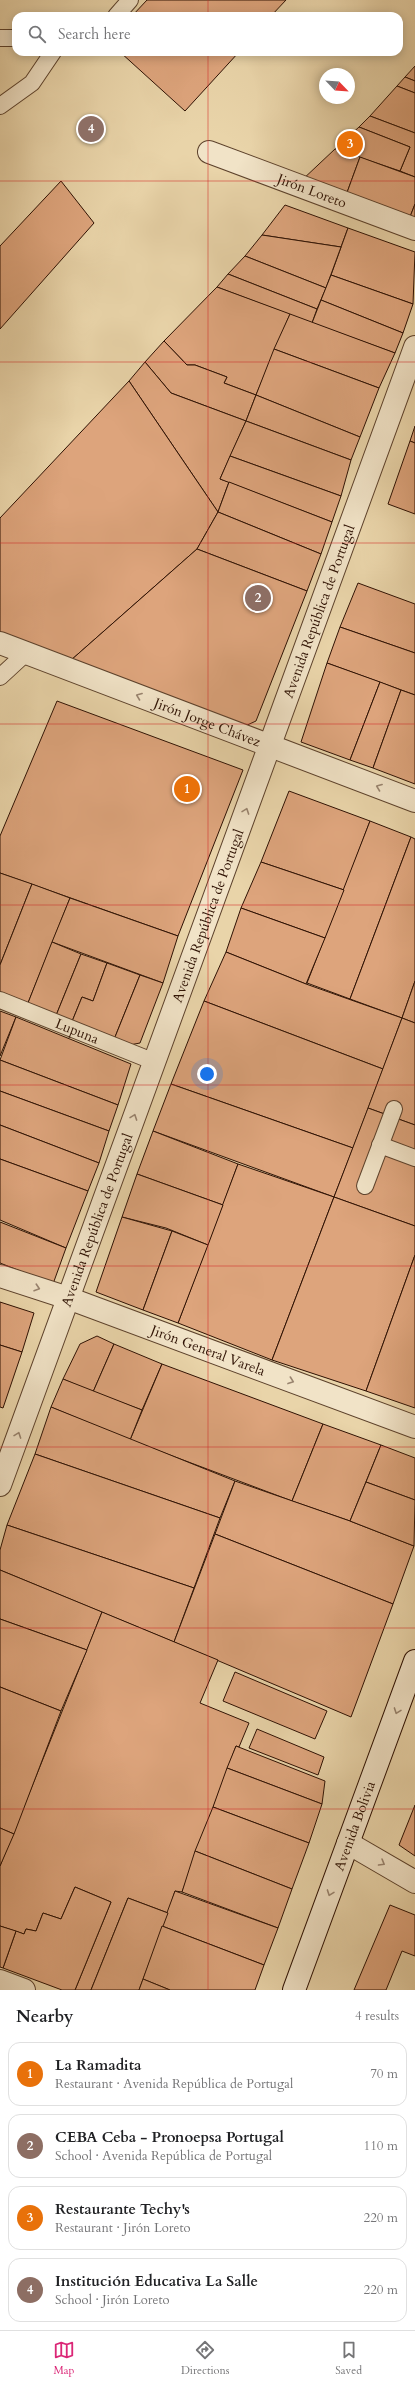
<!DOCTYPE html>
<html lang="en">
<head>
<meta charset="utf-8">
<style>
	body { margin:0; font-family:Cardo,serif; background:#f2f2f2; color:#202124 }
	.compass { position:absolute; left:319px; top:68px; width:36px; height:36px; border-radius:50%; background:#fff; box-shadow:0 2px 10px #0003; rotate:115deg }
	.you { position:absolute; left:207px; top:1074px; width:14px; height:14px; margin:-10px; border:3px solid #fff; border-radius:50%; background:#1a73e8; box-shadow:0 0 0 6px #1a73e833 }
	.badge { display:grid; place-items:center; width:26px; height:26px; border-radius:50%; background:#db2777; color:#fff; font-size:13px; font-weight:700 }
	.pin { position:absolute; translate:-50% -50%; border:2px solid #fff; box-shadow:0 1px 4px #0006 }
	.list { margin:0; padding:0; list-style:none }
	h2 { display:flex; justify-content:space-between; align-items:center; height:52px; margin:0; padding:0 16px; font-size:17px }
	h2 small { font-size:13px; font-weight:400; color:#757577 }
	.list li { display:grid; grid-template-columns:26px 1fr auto; gap:12px; align-items:center; box-sizing:border-box; height:64px; margin:0 8px 8px; padding:0 8px; border:1px solid #e0e0e0; border-radius:12px }
	.list b { display:block; font-size:15px; white-space:nowrap }
	.list p { margin:0; font-size:13px; white-space:nowrap; color:#757577 }
	.list em { font-size:13px; font-style:normal; color:#757577 }
	.icon { flex:none; width:22px; height:22px; fill:none; stroke:currentColor; stroke-width:2; stroke-linecap:round; stroke-linejoin:round }
	.map { position:relative; flex:none; width:415px; height:1990px; overflow:hidden }
	.search { position:absolute; background:#fff; box-shadow:0 2px 10px #0003; left:12px; right:12px; top:12px; height:44px; display:flex; align-items:center; gap:10px; box-sizing:border-box; padding:0 14px; border-radius:12px; color:#757577; font-size:15px }
	.sheet { height:340px; background:#fff }
	nav { display:flex; justify-content:space-around; align-items:center; box-sizing:border-box; height:56px; border-top:1px solid #e0e0e0; background:#fff; font-size:11px; color:#757577 }
	nav a { display:grid; justify-items:center; gap:2px }
	nav .on { color:#db2777 }
	.map>svg:first-child { display:block }
</style>
</head>
<body>
<div class="map">
<svg width="415" height="1990" viewBox="0 0 415 1990">
	<rect width="100%" height="100%" fill="#e9d4a9"/>
	<filter id="stains"><feTurbulence type="fractalNoise" baseFrequency=".005" numOctaves="4"/><feColorMatrix values="0 0 0 0 .2 0 0 0 0 .09 0 0 0 0 .02 0 0 0 .5 -.17"/></filter>
	<radialGradient id="worn" r=".72"><stop offset=".6" stop-color="#630" stop-opacity="0"/><stop offset="1" stop-color="#630" stop-opacity=".3"/></radialGradient>
	<g fill="#dda47c" stroke="#2e1103">
		<path d="M147,0h139l-15,16h-139z"/>
		<path d="M120,52h119l-54,59z"/>
		<path d="M415,66v15l-10,-4z"/>
		<path d="M405,77l10,4v12l-18,-7z"/>
		<path d="M397,86l18,7v40l-45,-17z"/>
		<path d="M370,116l45,17v44l-15,-6 10,-24 -51,-20z"/>
		<path d="M359,127l51,20 -10,24 -65,-22z"/>
		<path d="M335,149l25,8 -15,41 -44,-17z"/>
		<path d="M360,157l55,20v27l-7,18 -63,-24z"/>
		<path d="M61,181l33,42 -94,106v-83z"/>
		<path d="M415,204v21l-7,-3z"/>
		<path d="M285,205l63,23 -7,19 -79,-12z"/>
		<path d="M348,228l67,24 -2,52 -82,-29z"/>
		<path d="M262,235l79,12 -15,41 -81,-32z"/>
		<path d="M245,256l81,32 -9,21 -89,-35z"/>
		<path d="M228,274l89,35 -5,14 -95,-36z"/>
		<path d="M331,275l82,29 -10,29 -82,-33z"/>
		<path d="M217,287l73,27 -34,81 -32,-12 3,-6 -32,-12h-8l-23,-24z"/>
		<path d="M321,300l82,33 -8,20 -83,-30z"/>
		<path d="M290,314l105,39 -16,35 -105,-39z"/>
		<path d="M164,341l23,24h8l32,12 -3,6 32,12 -10,26 -75,-28 -26,-31z"/>
		<path d="M274,349l105,39 -19,49 -104,-42z"/>
		<path d="M145,362l26,31 75,28 -26,58 9,3 -11,30 -89,-131z"/>
		<path d="M129,381l89,131 -21,37 -127,112 -70,-27v-116z"/>
		<path d="M256,395l104,42 -9,23 -105,-39z"/>
		<path d="M246,421l105,39 -10,36 -111,-40z"/>
		<path d="M415,426v17l-5,-2z"/>
		<path d="M410,441l5,2v71l-27,-10z"/>
		<path d="M230,456l111,40 -9,26 -112,-43z"/>
		<path d="M229,482l103,40 -11,32 -103,-42z"/>
		<path d="M218,512l103,42 -14,37 -110,-42z"/>
		<path d="M197,549l110,42 -51,130 -13,6 -173,-66z"/>
		<path d="M358,583l57,21v49l-75,-26z"/>
		<path d="M340,627l75,26v42l-88,-32z"/>
		<path d="M327,663l53,19 -30,78 -49,-18z"/>
		<path d="M380,682l21,8 -28,78 -23,-8z"/>
		<path d="M401,690l14,5v89l-42,-16z"/>
		<path d="M57,701l186,69 -65,166 -178,-63v-37z"/>
		<path d="M289,791l81,30 -26,69 -83,-28z"/>
		<path d="M370,821l41,16 -61,162 -43,-16z"/>
		<path d="M411,837l4,2v142l-13,37 -52,-19z"/>
		<path d="M261,862l83,28 -19,48 -84,-30z"/>
		<path d="M0,873l32,11 -32,81z"/>
		<path d="M32,884l38,14 -44,110 -26,-11v-32z"/>
		<path d="M70,898l108,38 -15,47 -111,-41z"/>
		<path d="M241,908l84,30 -19,46 -80,-32z"/>
		<path d="M52,942l29,12 -26,64 -29,-10z"/>
		<path d="M226,952l80,32 96,34 -19,51 -179,-68z"/>
		<path d="M81,954l26,9 -14,38 -11,-4 -11,27 -16,-6z"/>
		<path d="M107,963l33,12 -27,67 -42,-18 11,-27 11,4z"/>
		<path d="M140,975l23,8 -23,60 -16,3 -11,-4z"/>
		<path d="M415,981v42l-13,-5z"/>
		<path d="M204,1001l179,68 -30,79 -182,-64z"/>
		<path d="M0,1011l16,6 -16,39z"/>
		<path d="M16,1017l115,47 -13,41 -118,-45z"/>
		<path d="M402,1018l13,5v102l-47,-17z"/>
		<path d="M0,1060l118,45 -9,26 -109,-40z"/>
		<path d="M171,1084l182,64 -19,49 -181,-66z"/>
		<path d="M0,1091l109,40 -10,32 -99,-38z"/>
		<path d="M368,1108l47,17v101l-81,-29z"/>
		<path d="M0,1125l99,38 -11,28 -88,-32z"/>
		<path d="M153,1131l85,33 -15,41 -86,-31z"/>
		<path d="M0,1159l88,32 -22,57 -66,-28z"/>
		<path d="M238,1164l96,33 -62,163 -94,-37z"/>
		<path d="M137,1174l86,31 -15,40 -42,-17 -44,-11z"/>
		<path d="M334,1197l81,29v29l-49,136 -94,-31z"/>
		<path d="M122,1217l50,14 -29,79 -47,-18z"/>
		<path d="M0,1222l66,26 -13,36 -53,-21z"/>
		<path d="M172,1231l36,14 -30,78 -35,-13z"/>
		<path d="M415,1255v153l-49,-17z"/>
		<path d="M0,1302l34,11 -12,39 -22,-7z"/>
		<path d="M97,1336l17,8 -21,48 -30,-13 17,-35z"/>
		<path d="M114,1344l48,20 -20,46 -49,-18z"/>
		<path d="M0,1345l22,7 -19,56 -3,-1z"/>
		<path d="M162,1364l161,60 -31,77 -162,-61z"/>
		<path d="M63,1379l79,31 -12,30 -79,-33z"/>
		<path d="M51,1407l184,74 -15,37 -185,-64z"/>
		<path d="M323,1424l58,21 -31,76 -58,-20z"/>
		<path d="M381,1445l34,13v42l-49,-18z"/>
		<path d="M35,1454l185,64 -26,70 -187,-63z"/>
		<path d="M235,1481l115,40 64,25 -21,58 -178,-70z"/>
		<path d="M366,1482l49,18 -1,46 -64,-25z"/>
		<path d="M7,1525l187,63 -20,54 -174,-72v-20z"/>
		<path d="M215,1534l178,70 -42,113 -177,-75z"/>
		<path d="M0,1570l102,42 -15,38 -87,-31z"/>
		<path d="M102,1612l116,48 -18,43 49,20 -10,24 -3,-1 -54,146 -7,-1 -7,22 -40,-15 -37,92h-16l36,-88 -36,-15 -14,32 -18,-6 -7,18 -10,-2 -2,5 -24,-8v-60z"/>
		<path d="M0,1619l87,31 -26,61 -61,-24z"/>
		<path d="M235,1672l92,39 -12,28 -92,-38z"/>
		<path d="M0,1687l61,24 -47,123 -14,-6z"/>
		<path d="M257,1729l67,28 -6,18 -69,-27z"/>
		<path d="M236,1746l89,35 -3,23 -95,-36z"/>
		<path d="M227,1768l95,36 -13,39 -96,-36z"/>
		<path d="M415,1805v51l-16,-11z"/>
		<path d="M213,1807l96,36 -17,46 -97,-38z"/>
		<path d="M0,1828l14,6 -14,32z"/>
		<path d="M195,1851l97,38 -14,39 -96,-36z"/>
		<path d="M75,1887l36,15 -36,88h-13l-59,-22 13,-37 8,3 2,-5 10,2 7,-18 18,6z"/>
		<path d="M175,1891l103,37 -14,37 -102,-39z"/>
		<path d="M128,1898l40,15 -29,77h-48z"/>
		<path d="M390,1905l25,10v41l-13,-5 -16,39h-32z"/>
		<path d="M0,1926l16,5 -13,37 -3,-1z"/>
		<path d="M162,1926l102,39 -9,25h-85l-27,-11z"/>
		<path d="M143,1979l27,11h-31z"/>
	</g>
	<g fill="none" stroke-linecap="round" stroke-linejoin="round">
		<defs>
			<g id="service">
				<path d="M116,16l14,-16"/>
				<path d="M0,38h16"/>
				<path d="M0,106l32,-23 21,-31"/>
				<path d="M0,677l26,-24"/>
				<path id="s1" d="M0,1000l155,62"/>
				<path d="M380,1145l35,13"/>
				<path d="M365,1186l29,-77"/>
			</g>
			<g id="minor">
				<path id="s2" d="M209,152l206,77"/>
				<path id="s3" d="M0,643l415,158"/>
				<path id="s4" d="M0,1276l68,22 347,129"/>
				<path id="s5" d="M0,1485l415,-1138"/>
				<path d="M348,1843l67,39"/>
				<path d="M0,1981l24,9"/>
			</g>
			<g id="secondary">
				<path id="s6" d="M294,1990l121,-329"/>
			</g>
		</defs>
		<use href="#service" stroke="#5d422c" stroke-width="18"/>
		<use href="#minor" stroke="#5d422c" stroke-width="24"/>
		<use href="#secondary" stroke="#2e1103" stroke-width="24"/>
		<use href="#service" stroke="#f1e3c7" stroke-width="16"/>
		<use href="#minor" stroke="#f1e3c7" stroke-width="22"/>
		<use href="#secondary" stroke="#f1e3c7" stroke-width="22"/>
	</g>
	<defs><path id="oneway-chevron" d="M-2-3.5L2.5 0L-2 3.5" fill="none" stroke-width="1.6" stroke-linecap="round" stroke-linejoin="round"/></defs>
	<g stroke="#99846f">
		<use href="#oneway-chevron" transform="translate(139 696) rotate(-159)"/>
		<use href="#oneway-chevron" transform="translate(379 787) rotate(-159)"/>
		<use href="#oneway-chevron" transform="translate(246 811) rotate(-70)"/>
		<use href="#oneway-chevron" transform="translate(134 1117) rotate(-70)"/>
		<use href="#oneway-chevron" transform="translate(37 1288) rotate(18)"/>
		<use href="#oneway-chevron" transform="translate(291 1381) rotate(20)"/>
		<use href="#oneway-chevron" transform="translate(18 1435) rotate(-70)"/>
		<use href="#oneway-chevron" transform="translate(397 1711) rotate(110)"/>
		<use href="#oneway-chevron" transform="translate(382 1863) rotate(30)"/>
		<use href="#oneway-chevron" transform="translate(330 1893) rotate(110)"/>
	</g>
	<path fill="none" stroke="#d62828" stroke-width="1" stroke-opacity="0.55" d="M208,0v16M208,52v1938M0,181h415M0,362h415M0,543h415M0,724h415M0,905h415M0,1085h415M0,1266h415M0,1447h415M0,1628h415M0,1809h415"/>
	<g text-anchor="middle" dominant-baseline="central" stroke-width="3" stroke-linejoin="round" paint-order="stroke">
		<g font-size="14" fill="#2e1103" stroke="#f1e3c7">
			<text stroke="none"><textPath href="#s2" startOffset="110">Jirón Loreto</textPath></text>
			<text stroke="none"><textPath href="#s5" startOffset="930">Avenida República de Portugal</textPath></text>
			<text stroke="none"><textPath href="#s3" startOffset="222">Jirón Jorge Chávez</textPath></text>
			<text stroke="none"><textPath href="#s5" startOffset="606">Avenida República de Portugal</textPath></text>
			<text stroke="none"><textPath href="#s1" startOffset="83">Lupuna</textPath></text>
			<text stroke="none"><textPath href="#s5" startOffset="282">Avenida República de Portugal</textPath></text>
			<text stroke="none"><textPath href="#s4" startOffset="221">Jirón General Varela</textPath></text>
			<text stroke="none"><textPath href="#s6" startOffset="175">Avenida Bolivia</textPath></text>
		</g>
	</g>
	<rect width="100%" height="100%" filter="url(#stains)"/>
	<rect width="100%" height="100%" fill="url(#worn)"/>
</svg>
<svg class="compass" viewBox="-18 -18 36 36"><path d="M0-13l5 13h-10z" fill="#e53935"/><path d="M0 13l5-13h-10z" fill="#757577"/></svg>
<div class="you"></div>
<div class="pin badge" style="left:187px;top:789px;background:#e8710a">1</div>
<div class="pin badge" style="left:258px;top:598px;background:#8d6e63">2</div>
<div class="pin badge" style="left:350px;top:144px;background:#e8710a">3</div>
<div class="pin badge" style="left:91px;top:129px;background:#8d6e63">4</div>
<div class="search"><svg class="icon" aria-label="search" viewBox="0 0 24 24"><circle cx="10" cy="10" r="6"/><path d="M15 15l6 6"/></svg>Search here</div>
</div>
<section class="sheet">
<h2>Nearby<small>4 results</small></h2>
<ul class="list">
<li><span class="badge" style="background:#e8710a">1</span><div><b>La Ramadita</b><p>Restaurant · Avenida República de Portugal</p></div><em>70 m</em></li>
<li><span class="badge" style="background:#8d6e63">2</span><div><b>CEBA Ceba - Pronoepsa Portugal</b><p>School · Avenida República de Portugal</p></div><em>110 m</em></li>
<li><span class="badge" style="background:#e8710a">3</span><div><b>Restaurante Techy's</b><p>Restaurant · Jirón Loreto</p></div><em>220 m</em></li>
<li><span class="badge" style="background:#8d6e63">4</span><div><b>Institución Educativa La Salle</b><p>School · Jirón Loreto</p></div><em>220 m</em></li>
</ul>
</section>
<nav>
<a class="on"><svg class="icon" aria-label="map" viewBox="0 0 24 24"><path d="M3 6l6-2 6 2 6-2v14l-6 2-6-2-6 2zM9 4v14M15 6v14"/></svg>Map</a>
<a><svg class="icon" aria-label="directions" viewBox="0 0 24 24"><path d="M12 3l9 9-9 9-9-9zM9 14v-3h6M13 9l2 2-2 2"/></svg>Directions</a>
<a><svg class="icon" aria-label="saved" viewBox="0 0 24 24"><path d="M7 4h10v16l-5-4-5 4z"/></svg>Saved</a>
</nav>
</body>
</html>
